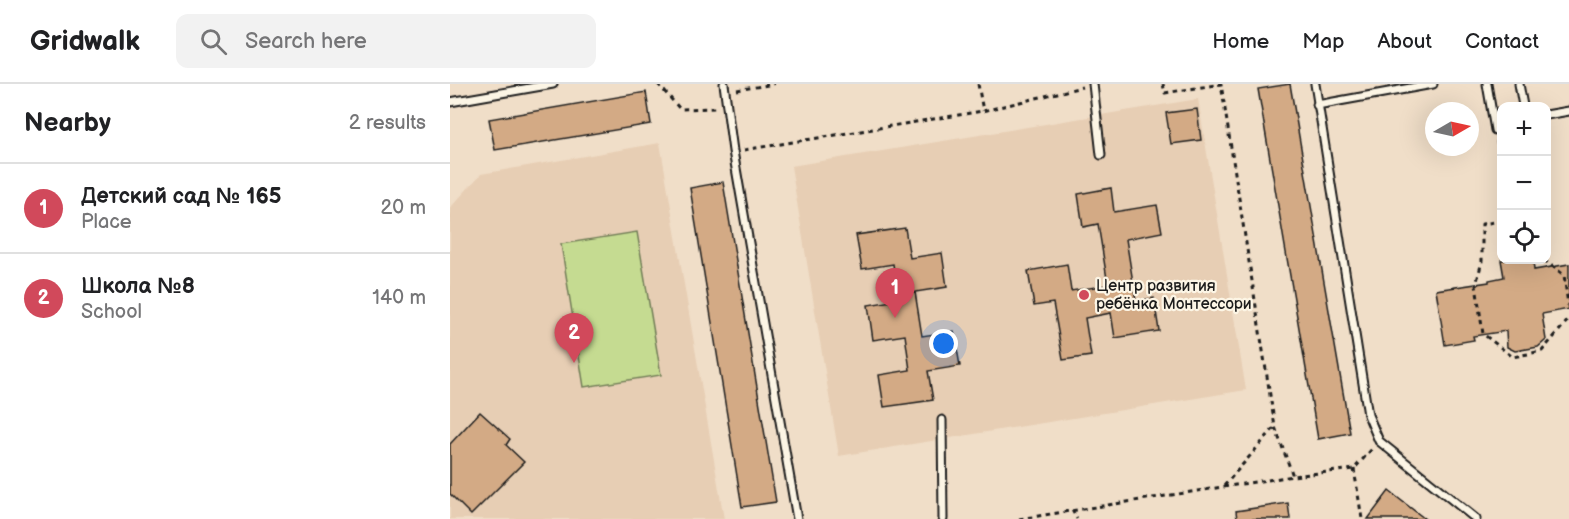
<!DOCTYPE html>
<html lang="en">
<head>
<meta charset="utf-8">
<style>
	body { margin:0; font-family:"Balsamiq Sans",sans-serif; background:#f2f2f2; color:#202124 }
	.controls { position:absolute; right:18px; top:18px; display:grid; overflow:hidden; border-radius:12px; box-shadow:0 6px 24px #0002 }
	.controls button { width:54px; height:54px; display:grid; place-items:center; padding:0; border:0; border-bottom:2px solid #e0e0e0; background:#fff; color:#202124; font:30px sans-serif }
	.compass { position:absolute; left:975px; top:18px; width:54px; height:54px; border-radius:50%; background:#fff; box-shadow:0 6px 24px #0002; rotate:81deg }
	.you { position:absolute; left:494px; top:260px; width:21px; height:21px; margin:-15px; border:4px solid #fff; border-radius:50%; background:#1a73e8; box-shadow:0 0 0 9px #1a73e833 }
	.badge { display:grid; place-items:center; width:39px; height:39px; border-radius:50%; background:#d1495b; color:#fff; font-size:20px; font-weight:700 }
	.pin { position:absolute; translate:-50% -50px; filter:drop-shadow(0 2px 3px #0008) }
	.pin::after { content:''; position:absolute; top:32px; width:21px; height:18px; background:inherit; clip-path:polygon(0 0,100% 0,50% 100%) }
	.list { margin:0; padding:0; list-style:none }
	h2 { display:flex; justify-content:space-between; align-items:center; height:78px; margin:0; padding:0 24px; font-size:26px }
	h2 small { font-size:20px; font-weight:400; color:#757577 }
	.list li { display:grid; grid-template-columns:39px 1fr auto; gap:18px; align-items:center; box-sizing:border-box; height:90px; padding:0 24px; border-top:2px solid #e0e0e0 }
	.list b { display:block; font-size:22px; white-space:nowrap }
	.list p { margin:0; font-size:20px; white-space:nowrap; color:#757577 }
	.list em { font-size:20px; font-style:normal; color:#757577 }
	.icon { flex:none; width:33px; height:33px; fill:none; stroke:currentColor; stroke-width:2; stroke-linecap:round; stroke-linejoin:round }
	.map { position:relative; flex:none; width:1119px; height:435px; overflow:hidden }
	header { display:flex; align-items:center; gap:36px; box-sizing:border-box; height:84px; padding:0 30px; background:#fff; border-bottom:2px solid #e0e0e0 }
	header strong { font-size:28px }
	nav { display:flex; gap:33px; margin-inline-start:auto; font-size:21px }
	.search { width:420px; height:54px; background:#f2f2f2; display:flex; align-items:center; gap:15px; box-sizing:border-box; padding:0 21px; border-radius:12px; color:#757577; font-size:22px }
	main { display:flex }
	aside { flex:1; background:#fff }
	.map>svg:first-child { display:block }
</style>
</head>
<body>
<header>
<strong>Gridwalk</strong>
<div class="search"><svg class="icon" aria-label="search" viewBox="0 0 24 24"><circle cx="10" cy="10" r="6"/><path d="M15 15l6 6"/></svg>Search here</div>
<nav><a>Home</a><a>Map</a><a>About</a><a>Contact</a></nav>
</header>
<main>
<aside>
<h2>Nearby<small>2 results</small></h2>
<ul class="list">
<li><span class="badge">1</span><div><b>Детский сад № 165</b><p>Place</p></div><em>20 m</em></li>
<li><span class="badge">2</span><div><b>Школа №8</b><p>School</p></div><em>140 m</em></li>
</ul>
</aside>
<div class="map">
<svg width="1119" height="435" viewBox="0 0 1119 435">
	<rect width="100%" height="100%" fill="#f0dec8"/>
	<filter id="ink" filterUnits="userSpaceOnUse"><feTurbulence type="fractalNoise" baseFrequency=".0167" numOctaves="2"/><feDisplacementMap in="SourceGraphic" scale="12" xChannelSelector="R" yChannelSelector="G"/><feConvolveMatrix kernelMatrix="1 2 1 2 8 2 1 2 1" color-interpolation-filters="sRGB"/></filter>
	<g filter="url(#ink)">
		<g fill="#e7ceb4">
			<path d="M748,15l48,291 -407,66 -48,-290z"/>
			<path d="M210,59l64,376h-274v-311l31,-34z"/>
		</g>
		<path fill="#c5db91" stroke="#707c56" stroke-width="1.5" d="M187,148l24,143 -77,12 -23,-143z"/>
		<g fill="#d3aa85" stroke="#1c1c1c" stroke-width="1.5">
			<path d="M840,0l60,349 -32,6 -60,-350z"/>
			<path d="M196,8l5,32 -156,26 -6,-31z"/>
			<path d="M747,25l4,31 -30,4 -5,-31z"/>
			<path d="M273,98l53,320 -34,5 -52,-319z"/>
			<path d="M661,104l3,24 43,-7 5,27 -36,7 10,62 18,-3 5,33 -44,7 -4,-25 -26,5 6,38 -28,4 -10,-57 -19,3 -6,-35 39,-7 4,27 37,-6 -10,-61 -15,3 -5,-33z"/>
			<path d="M455,144l5,30 32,-5 5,34 -32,5 7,44 32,-5 6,35 -32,5 5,29 -49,7 -5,-32 31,-5 -5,-35 -32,5 -5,-35 30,-5 -5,-36 -31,5 -6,-34z"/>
			<path d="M1051,176h32l1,10 35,-6v45l-27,5 4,26 -8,7 -23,4 -8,-4 -1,-16 -33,5 1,4 -29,5 -9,-55 53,-8v-2l15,-3z"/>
			<path d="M30,328l30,27 -4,6 18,17 -53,53 -21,-21v-50z"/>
			<path d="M939,407l36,28h-57z"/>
			<path d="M838,419l2,16h-53l-1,-8z"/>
		</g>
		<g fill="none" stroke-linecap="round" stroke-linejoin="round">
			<defs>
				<g id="service">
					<path d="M274,0l9,67 64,368"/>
					<path d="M643,0l8,71"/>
					<path d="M865,0l53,331 11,26 97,78"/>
					<path d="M1037,0l8,46"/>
					<path d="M1069,0l4,22"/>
					<path d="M0,18l103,-18"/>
					<path d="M867,21l116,-21"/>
					<path d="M1096,31l23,-4"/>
					<path d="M492,336l1,99"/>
				</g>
			</defs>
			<use href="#service" stroke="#1c1c1c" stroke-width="11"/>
			<g stroke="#1c1c1c" stroke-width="3" stroke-dasharray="4.5 4.5" stroke-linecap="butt">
				<path d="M208,0l22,25 37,-1"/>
				<path d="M528,0l5,27"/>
				<path d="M713,0l2,9 56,-9 54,343 18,49"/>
				<path d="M287,6l37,-6"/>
				<path d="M1047,57l5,34"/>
				<path d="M294,66l239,-39 99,-24"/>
				<path d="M1052,137l-20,3v37l-6,24 7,49 30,23 29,-6 27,-32"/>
				<path d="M1094,176l20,15 5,37"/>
				<path d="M904,385l8,50"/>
				<path d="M774,402l51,-59"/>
				<path d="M622,426l5,9"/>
				<path d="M569,435l274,-43 61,-7 18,-20"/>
			</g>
			<use href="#service" stroke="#fcf5e5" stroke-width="7"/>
		</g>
	</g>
	<circle fill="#d1495b" stroke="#fcf5e5" stroke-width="2" cx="634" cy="211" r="6"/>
	<g text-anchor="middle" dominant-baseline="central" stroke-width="4.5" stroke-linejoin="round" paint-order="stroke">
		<g font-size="16" fill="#1c1c1c" stroke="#fcf5e5" text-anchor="start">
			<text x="646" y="202">Центр развития<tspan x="646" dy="18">ребёнка Монтессори</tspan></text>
		</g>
	</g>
</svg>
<div class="controls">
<button>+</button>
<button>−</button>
<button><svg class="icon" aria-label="locate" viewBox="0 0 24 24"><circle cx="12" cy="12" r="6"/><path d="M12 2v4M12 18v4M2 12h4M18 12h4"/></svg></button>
</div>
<svg class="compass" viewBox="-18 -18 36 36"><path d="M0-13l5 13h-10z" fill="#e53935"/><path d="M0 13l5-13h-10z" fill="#757577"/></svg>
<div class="you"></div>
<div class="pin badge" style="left:445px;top:234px">1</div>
<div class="pin badge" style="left:124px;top:279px">2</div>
</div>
</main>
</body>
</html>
